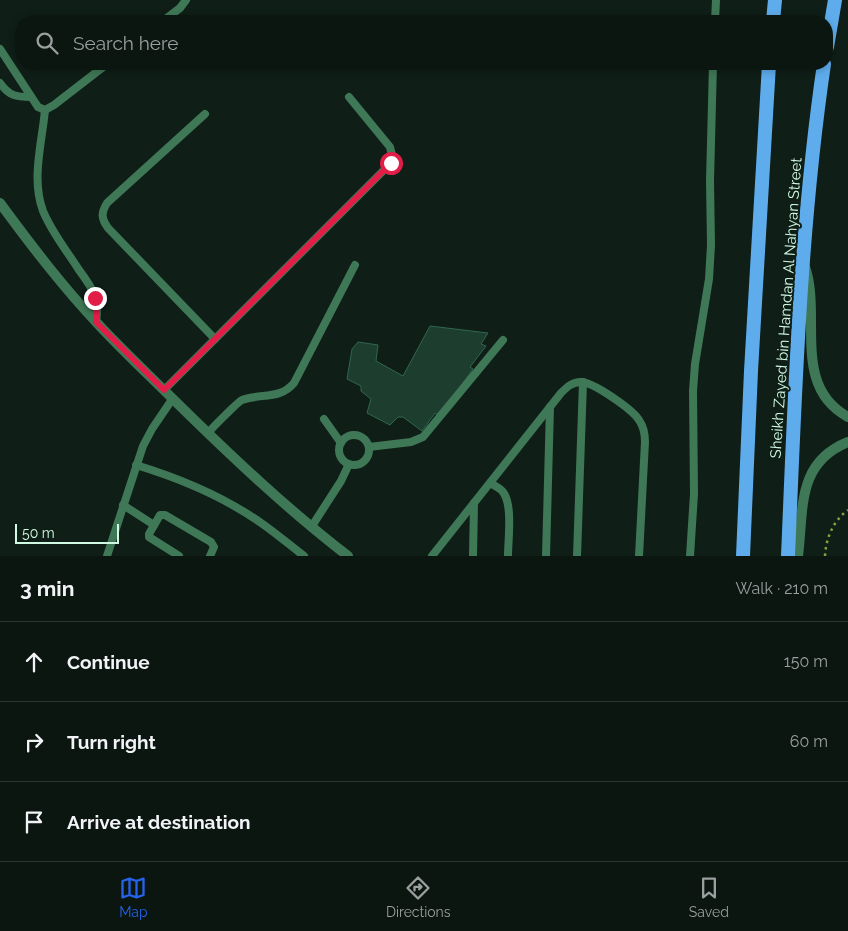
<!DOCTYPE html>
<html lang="en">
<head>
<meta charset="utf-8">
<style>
	body { margin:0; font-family:Raleway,sans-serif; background:#19231f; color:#f1f3f6 }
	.scale { position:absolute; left:15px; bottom:12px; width:104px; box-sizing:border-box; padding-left:5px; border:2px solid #d1fae4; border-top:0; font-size:14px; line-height:18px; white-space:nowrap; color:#d1fae4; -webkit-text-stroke:4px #0f1e17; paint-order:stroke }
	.stop { position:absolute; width:15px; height:15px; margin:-11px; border:4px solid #e11d48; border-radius:50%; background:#fff }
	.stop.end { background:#e11d48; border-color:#fff; box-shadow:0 1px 5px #0008 }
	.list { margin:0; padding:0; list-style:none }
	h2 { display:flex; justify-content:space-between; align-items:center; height:65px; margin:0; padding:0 20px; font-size:21px }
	h2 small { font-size:16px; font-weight:400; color:#9a9f9f }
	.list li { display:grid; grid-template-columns:32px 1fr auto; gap:15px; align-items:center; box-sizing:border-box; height:80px; padding:0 20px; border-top:1px solid #2b3531 }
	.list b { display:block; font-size:19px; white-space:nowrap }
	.list em { font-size:16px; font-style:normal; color:#9a9f9f }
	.icon { flex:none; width:28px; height:28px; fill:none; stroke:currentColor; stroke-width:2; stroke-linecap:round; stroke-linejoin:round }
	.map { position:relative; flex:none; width:848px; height:556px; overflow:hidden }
	.search { position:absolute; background:#0b1611; box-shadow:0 2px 8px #0003; left:15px; right:15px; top:15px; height:55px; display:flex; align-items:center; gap:12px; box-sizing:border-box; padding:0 18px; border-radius:20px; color:#9a9f9f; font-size:19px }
	.sheet { height:305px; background:#0b1611 }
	nav { display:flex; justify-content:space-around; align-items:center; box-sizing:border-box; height:70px; border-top:1px solid #2b3531; background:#0b1611; font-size:14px; color:#9a9f9f }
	nav a { display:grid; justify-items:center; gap:2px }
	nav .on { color:#2563eb }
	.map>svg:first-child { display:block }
</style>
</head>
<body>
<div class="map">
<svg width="848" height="556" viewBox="0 0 848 556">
	<rect width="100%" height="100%" fill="#0f1e17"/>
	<path fill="#1d3d2f" stroke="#31664f" d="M430,326l58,7 -7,11 5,2 -16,21 3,2 -34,47 -4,-3 -13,18 -19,-14h-5l-8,8 -23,-12 4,-14 -10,-8v-5l-14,-7 5,-30 6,-7 20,3 -2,16 27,15z"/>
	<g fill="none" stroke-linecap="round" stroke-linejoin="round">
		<path stroke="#84a43b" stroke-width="2.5" stroke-dasharray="2.5 4" stroke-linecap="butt" d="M825,556c1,-18 8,-35 23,-46"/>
		<g stroke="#3f7856" stroke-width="8">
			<path d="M163,21l17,-13 6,-8"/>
			<path d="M715,21l1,-21"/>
			<path d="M0,49l38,58 7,3 9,-5 53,-41"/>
			<path d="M0,83c9,13 16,14 31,14"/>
			<path d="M45,110c-3,33 -14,69 -2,101 9,22 24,40 36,59 6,8 12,16 16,26 3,9 2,17 1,26"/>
			<path d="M205,114l-98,89c-6,10 -6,15 1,25l107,111"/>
			<path d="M164,390l227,-227 1,-8 -2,-8 -41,-50"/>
			<path d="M324,419l17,24"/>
			<path d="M208,433c5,-6 30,-31 34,-33 19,-7 38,0 52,-17l61,-118"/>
			<circle cx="354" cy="450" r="15"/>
			<path d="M369,447l42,-5 12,-5 80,-97"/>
			<path d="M136,465c46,14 89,32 128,60 14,10 27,21 40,31"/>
			<path d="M490,483c5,3 10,5 13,9 10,13 5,47 5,64"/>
			<path d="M123,505l31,20"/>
			<path d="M312,526l29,-45 8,-17"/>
			<path d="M107,556l36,-110 9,-17 21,-31"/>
			<path d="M179,556l-30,-19v-3l11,-19h5l46,27 3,5 -4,9"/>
			<path d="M432,556l129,-163c6,-6 11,-11 20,-11 12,0 51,27 58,38 5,7 6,14 6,22l-6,114"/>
			<path d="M473,556l1,-53"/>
			<path d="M546,556l4,-149"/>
			<path d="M577,556l6,-174"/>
			<path d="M690,556l4,-62 -1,-103 2,-27 14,-85 2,-34 -1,-64 3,-117"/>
		</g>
		<g stroke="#3f7856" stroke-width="10">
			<path d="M0,203c31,42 62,83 98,121 25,27 52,52 78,78 55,54 111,107 172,154"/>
			<path d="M805,267c17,49 -14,119 43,150"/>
			<path d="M798,556c6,-47 -2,-93 50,-114"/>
		</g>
		<g stroke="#5eacec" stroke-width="14">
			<path d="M773,21l2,-21"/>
			<path d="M827,47l8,-47"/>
			<path d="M743,556l8,-185 18,-307"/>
			<path d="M788,556c7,-164 12,-329 36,-492"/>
		</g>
	</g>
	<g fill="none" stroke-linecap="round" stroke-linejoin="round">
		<path stroke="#e11d48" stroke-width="6" d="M95,298l2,12 -1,12 68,68 227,-227"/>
	</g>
	<g text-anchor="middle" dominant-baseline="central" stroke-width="4" stroke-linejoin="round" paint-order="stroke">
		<g font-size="15" fill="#d1fae4" stroke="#0f1e17">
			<text transform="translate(786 308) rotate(-86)">Sheikh Zayed bin Hamdan Al Nahyan Street</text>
		</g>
	</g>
</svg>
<div class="scale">50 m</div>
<div class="stop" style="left:391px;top:163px"></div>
<div class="stop end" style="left:95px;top:298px"></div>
<div class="search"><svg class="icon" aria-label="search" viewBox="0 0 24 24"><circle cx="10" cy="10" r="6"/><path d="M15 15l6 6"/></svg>Search here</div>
</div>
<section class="sheet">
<h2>3 min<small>Walk · 210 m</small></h2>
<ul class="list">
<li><svg class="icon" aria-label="ahead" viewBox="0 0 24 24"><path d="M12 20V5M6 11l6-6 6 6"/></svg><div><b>Continue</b></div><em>150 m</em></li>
<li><svg class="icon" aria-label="right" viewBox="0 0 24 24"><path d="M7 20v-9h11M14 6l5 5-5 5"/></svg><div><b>Turn right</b></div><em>60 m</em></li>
<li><svg class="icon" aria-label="arrive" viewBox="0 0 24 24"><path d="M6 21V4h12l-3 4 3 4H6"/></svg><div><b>Arrive at destination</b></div></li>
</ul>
</section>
<nav>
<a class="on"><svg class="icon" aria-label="map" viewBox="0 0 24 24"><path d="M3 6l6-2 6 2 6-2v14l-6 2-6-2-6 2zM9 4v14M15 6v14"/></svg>Map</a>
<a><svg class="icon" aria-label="directions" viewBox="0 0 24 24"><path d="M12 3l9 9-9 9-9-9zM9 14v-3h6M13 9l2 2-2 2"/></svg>Directions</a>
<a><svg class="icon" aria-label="saved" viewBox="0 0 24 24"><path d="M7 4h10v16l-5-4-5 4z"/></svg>Saved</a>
</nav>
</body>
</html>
